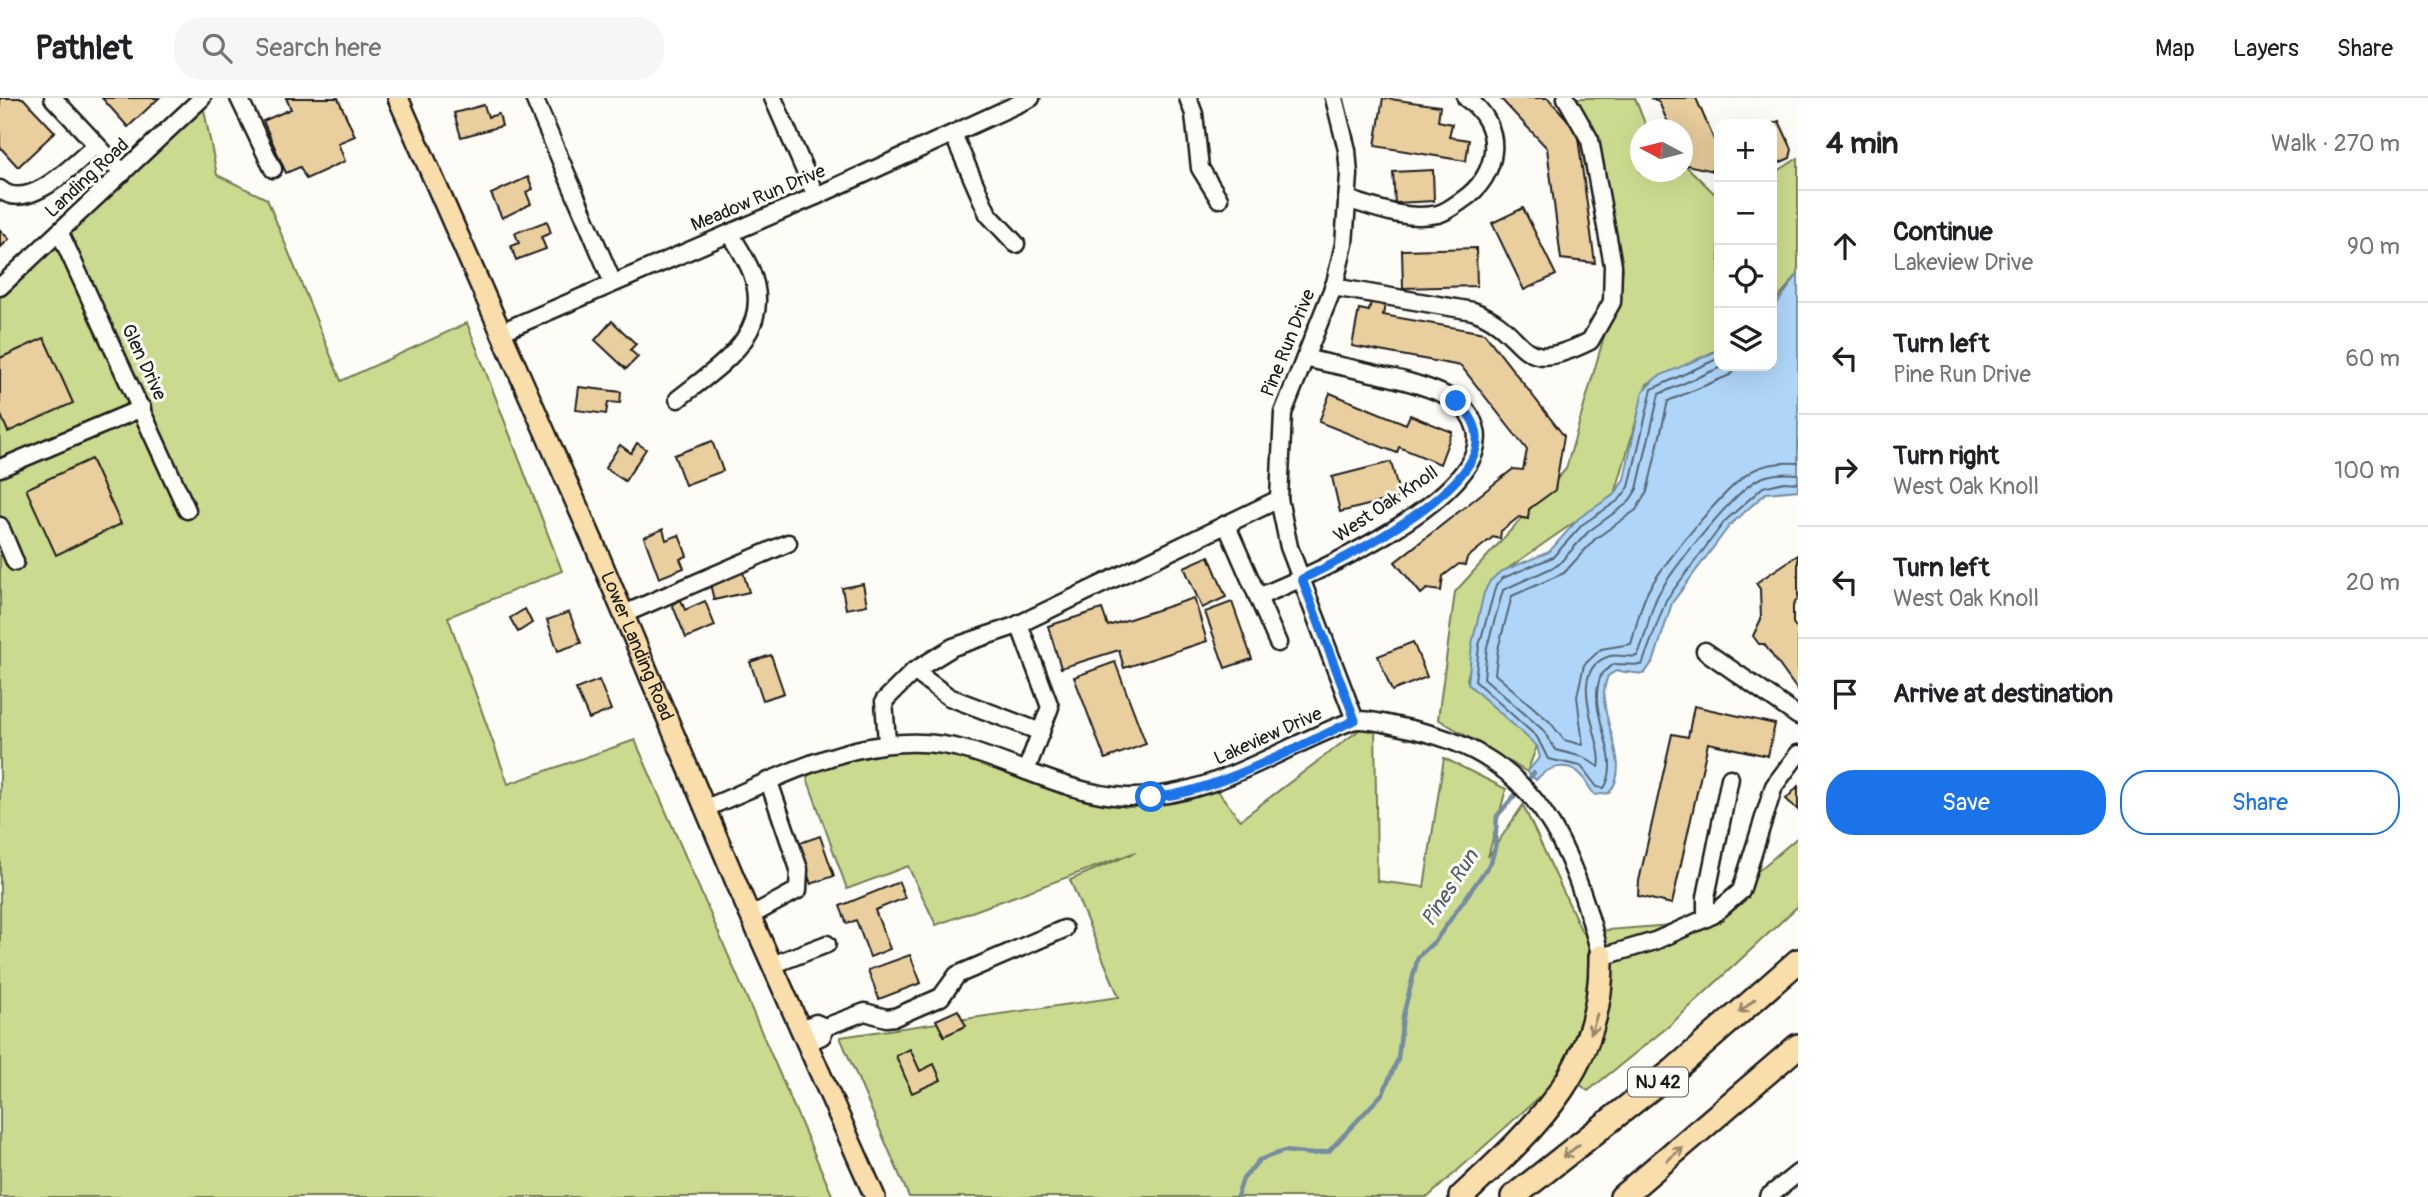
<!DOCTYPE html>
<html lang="en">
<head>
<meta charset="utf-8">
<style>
	body { margin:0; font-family:Pangolin,sans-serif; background:#f6f6f6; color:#202124 }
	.controls { position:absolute; right:21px; top:21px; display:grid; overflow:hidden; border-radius:14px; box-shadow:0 7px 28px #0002 }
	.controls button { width:63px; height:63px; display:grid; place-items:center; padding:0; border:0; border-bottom:2px solid #e0e0e0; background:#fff; color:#202124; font:35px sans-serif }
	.compass { position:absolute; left:1630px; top:21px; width:63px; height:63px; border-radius:50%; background:#fff; box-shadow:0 7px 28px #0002; rotate:277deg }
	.stop { position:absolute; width:21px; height:21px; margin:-16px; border:5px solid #1a73e8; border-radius:50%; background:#fff }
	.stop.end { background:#1a73e8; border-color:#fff; box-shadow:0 2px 7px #0008 }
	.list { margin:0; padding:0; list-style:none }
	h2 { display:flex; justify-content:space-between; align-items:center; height:91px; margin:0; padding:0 28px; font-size:30px }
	h2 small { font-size:23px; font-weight:400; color:#757577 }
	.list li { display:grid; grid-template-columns:46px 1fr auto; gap:21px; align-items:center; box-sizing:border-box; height:112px; padding:0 28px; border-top:2px solid #e0e0e0 }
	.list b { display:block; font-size:26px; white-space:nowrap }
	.list p { margin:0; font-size:23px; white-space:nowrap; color:#757577 }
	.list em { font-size:23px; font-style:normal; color:#757577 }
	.actions { display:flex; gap:14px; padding:21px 28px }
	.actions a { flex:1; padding:16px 0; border:2px solid #1a73e8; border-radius:28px; text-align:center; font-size:24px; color:#1a73e8 }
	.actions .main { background:#1a73e8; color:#fff }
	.icon { flex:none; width:38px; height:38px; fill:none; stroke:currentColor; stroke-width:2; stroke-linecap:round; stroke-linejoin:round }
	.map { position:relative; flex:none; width:1798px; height:1099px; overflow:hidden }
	header { display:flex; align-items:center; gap:42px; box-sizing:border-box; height:98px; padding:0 35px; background:#fff; border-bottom:2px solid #e0e0e0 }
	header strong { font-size:33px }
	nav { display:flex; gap:38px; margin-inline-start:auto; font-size:24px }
	.search { width:490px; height:63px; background:#f6f6f6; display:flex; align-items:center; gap:18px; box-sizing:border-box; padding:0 24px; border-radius:28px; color:#757577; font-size:26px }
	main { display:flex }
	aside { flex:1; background:#fff }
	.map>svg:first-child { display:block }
</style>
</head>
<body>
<header>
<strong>Pathlet</strong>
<div class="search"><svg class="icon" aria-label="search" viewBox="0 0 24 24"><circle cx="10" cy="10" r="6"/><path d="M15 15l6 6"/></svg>Search here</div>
<nav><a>Map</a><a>Layers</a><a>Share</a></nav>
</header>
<main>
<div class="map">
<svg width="1798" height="1099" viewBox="0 0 1798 1099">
	<rect width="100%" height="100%" fill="#fdfcf7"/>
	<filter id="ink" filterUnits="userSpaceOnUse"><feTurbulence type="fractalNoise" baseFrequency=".0143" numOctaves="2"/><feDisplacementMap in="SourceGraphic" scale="14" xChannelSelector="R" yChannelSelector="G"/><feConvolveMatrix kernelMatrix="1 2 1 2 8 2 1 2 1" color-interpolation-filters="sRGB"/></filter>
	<g filter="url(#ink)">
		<g fill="#cadb8f" stroke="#737c56" stroke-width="2">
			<path d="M1569,0h66l12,31 -7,1v42h42l1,-9 36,35v151l-72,35 -32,110 -125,87 -23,99 70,66 -10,26 -89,-53 17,-127 111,-123 57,-199 -30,-145z"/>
			<path d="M203,7l14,70 50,24 74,182 126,-58 95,248 -114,46 60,167 127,-44 198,457h-833v-905z"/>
			<path d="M1798,60v116l-26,32v-131z"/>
			<path d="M1375,620l2,163 47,6 20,-129 62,31 -18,68 35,-52 59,127 115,-9 101,-86v69l-129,120 -81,65 -22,-18 -138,124h-519l-69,-160 279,-40 -49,-117 66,-28 -200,73 -28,-59 -61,23 -40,-111 3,-13 115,-25 174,54 115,-8 26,34z"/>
		</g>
		<path fill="#afd6f9" stroke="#748ca1" stroke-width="2" d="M1798,176v216l-32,3 -36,32 -58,78 -18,57 -10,14 -28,-3 -8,5c-17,38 28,84 1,117l-14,2c-6,-6 -8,-13 -13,-19 -13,-16 -35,-9 -46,4l-9,-8 13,-15 -3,-11 -69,-62 4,-40 12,-51 6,-12 10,-9 49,-20 30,-34 36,-24 9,-15 19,-88 14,-14 62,-27v16h53v-55z"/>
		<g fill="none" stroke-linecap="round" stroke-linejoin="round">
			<g stroke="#576674" stroke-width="2">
				<path d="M1719,260l-67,31 -23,98 -10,13 -36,24 -30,33 -50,21 -7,7 -17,61 -4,35 62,56 11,22 33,7 16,21 7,1c21,-33 -21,-75 -2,-115l12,-9 28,1 24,-65 59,-79 38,-34 21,-5 14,1"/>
				<path d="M1724,268l-65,28 -22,95 -9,14 -39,28 -31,34 -55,25 -16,57 -3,31 59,52 13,20 27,7 16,10c7,-23 -38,-97 11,-111 9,-2 19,2 27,0 10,-19 11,-42 21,-61 13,-24 79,-108 103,-117 12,-5 24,-5 37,-4"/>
				<path d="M1740,268l-10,9 -62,26 -21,91 -11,18 -41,29 -31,34 -52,23 -14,53 -3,25 55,48 14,18 19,5 -6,-49 7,-31 17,-16 30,-5c5,-16 8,-34 16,-51 13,-26 83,-113 109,-124 13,-6 28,-7 42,-6"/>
			</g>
			<path stroke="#748ca1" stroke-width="4.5" d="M1237,1099l6,-18 16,-19 25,-9 29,3 16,-3 54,-58 15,-34 5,-43 15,-59 18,-17 55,-78 4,-14 2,-32 37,-43"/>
		</g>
		<g fill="#eacf9e" stroke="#1c1c1c" stroke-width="2">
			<path d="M0,0h23l32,34 -37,35 -18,-20z"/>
			<path d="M102,0h57l-31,29z"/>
			<path d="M286,0h52l17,38 -17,7 7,18 -39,18 -6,-12 -14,6 -23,-52 28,-12z"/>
			<path d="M1383,0l57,8 -2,15 14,3 -3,13 20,3 -3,21 -91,-15z"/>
			<path d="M1500,0h48l29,32 18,133 -34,-4 -14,-111z"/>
			<path d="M1650,0h46l19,44 4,1v29l-33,-7 -4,-9v-26h-11l-12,-28z"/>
			<path d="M484,7l4,12 11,-3 3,12 -41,11 -7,-24z"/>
			<path d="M1779,23l13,28 -2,9 -18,8 -1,-42z"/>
			<path d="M1433,72l1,31 -39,2 -2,-31z"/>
			<path d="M528,79l5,12 -7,3 5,12 -29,14 -11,-24z"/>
			<path d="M1523,110l33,67 -32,15 -32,-67z"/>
			<path d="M547,123l4,12 -10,4 5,12 -30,11 -5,-14 8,-3 -4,-10z"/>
			<path d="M0,132l9,9 -9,9z"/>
			<path d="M1476,150l1,38 -74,2 -1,-38z"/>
			<path d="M1371,203l14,3 -2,11 101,18 80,103 -9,54 -26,19 -1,10 -9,-2 -18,14 -1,8 -7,-2 -26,21 -2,7 -6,-1 -16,12 -2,15 -14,-2 -6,5 -26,-32 118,-93 10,1 4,-20 -66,-84 -109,-20 7,-37 10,2z"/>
			<path d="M612,223l24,23 -6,6 8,7 -12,12 -31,-29z"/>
			<path d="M44,240l29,65 -65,29 -8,-19v-55z"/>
			<path d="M579,289l42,5 -1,11 -12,-1 -2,12 -30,-4z"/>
			<path d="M1330,295l76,31 4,-9 42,17 -12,32 -41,-17 -2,6 -78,-31z"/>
			<path d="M712,343l11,30 -38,14 -11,-30z"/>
			<path d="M637,345l9,6 -21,32 -20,-13 15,-23 11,8z"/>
			<path d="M91,361l30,65 -65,31 -30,-66z"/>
			<path d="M1391,364l9,35 -60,15 -8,-35z"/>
			<path d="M663,431l3,11 13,-5 8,21 -7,3 4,9 -25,10 -15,-41z"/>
			<path d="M1798,457v43l-5,8v17l5,7v61l-34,-47h-5l-6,-8 8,-17 -1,-30 -4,-6z"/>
			<path d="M1209,458l17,41 -24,11 -18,-41z"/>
			<path d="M743,474l6,20 -35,8 -5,-20z"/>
			<path d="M863,486l4,21 -21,4 -4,-21z"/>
			<path d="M1194,500l13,43 -83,27 -5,-18 -58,18 -13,-42 54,-17 6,17z"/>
			<path d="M681,502l4,10 20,-9 10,25 -29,12 -14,-34z"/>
			<path d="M1232,504l20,57 -27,9 -20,-56z"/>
			<path d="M525,511l7,14 -14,9 -8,-14z"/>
			<path d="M569,514l12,31 -23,8 -11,-31z"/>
			<path d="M1413,544l14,35 -35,14 -14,-35z"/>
			<path d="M771,557l13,38 -21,7 -13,-38z"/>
			<path d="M1115,564l31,82 -41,15 -31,-82z"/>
			<path d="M599,582l12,30 -22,9 -13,-30z"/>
			<path d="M1694,608l81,18 -7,32 -60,-13 -36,161 -34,-8 1,-15 33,-147 16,3z"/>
			<path d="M1798,688v24l-12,-11z"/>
			<path d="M820,738l14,40 -23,8 -14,-40z"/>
			<path d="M899,784l6,16 -30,12 15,39 -20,8 -14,-37 -9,4 -7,-18z"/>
			<path d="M910,857l11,28 -42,16 -11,-29z"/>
			<path d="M958,912l8,16 -22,10 -8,-16z"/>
			<path d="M910,951l10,22 14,-7 7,16 -29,13 -16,-37z"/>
		</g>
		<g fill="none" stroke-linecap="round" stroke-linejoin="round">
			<defs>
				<g id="minor">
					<path d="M53,0l70,75"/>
					<path d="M239,0l34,71"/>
					<path d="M534,0l79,185"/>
					<path d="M773,0l43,98"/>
					<path d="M1188,0l6,16 6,54 19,31"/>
					<path d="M1334,0l13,52 2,25 -5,69 -9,39 -52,130 -4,86 10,48 66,173"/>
					<path d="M953,36l35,80 28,30"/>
					<path d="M0,91c28,25 76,-27 96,-44"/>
					<path d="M1347,101c29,9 60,22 91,15 8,-2 16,-8 23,-13 39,-25 45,-76 5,-103"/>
					<path d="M60,135l127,277"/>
					<path d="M0,189l202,-189"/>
					<path d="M1333,189l140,24c59,21 39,69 117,30l22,-39 1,-37 -23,-125 -24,-42"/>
					<path d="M501,234l315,-136 215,-98"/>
					<path d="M678,301c41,-33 98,-66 73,-128 -5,-13 -14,-26 -21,-38"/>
					<path d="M0,370l142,-60"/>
					<path d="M1226,426l52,119"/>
					<path d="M0,428l15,36"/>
					<path d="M1258,499c51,-21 233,-100 218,-167 -3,-12 -11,-24 -22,-30 -31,-20 -110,-32 -149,-42"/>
					<path d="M624,516l164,-71"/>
					<path d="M1019,526l31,83 -24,64"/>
					<path d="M1705,553l93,65"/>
					<path d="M914,573l35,26 92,35"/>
					<path d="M887,644l-3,-41 30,-30 39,-24 62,-21 264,-127"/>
					<path d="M706,710c83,-34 171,-86 264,-57 51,15 102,44 157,46 83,3 150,-49 225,-76 12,-4 48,6 63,9 124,28 156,115 186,227l54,-16 58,-26 28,-24 33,-105 24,-32"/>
					<path d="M750,818l48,-26 1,-21 -30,-87"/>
					<path d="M1706,820v-21l24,-119"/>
					<path d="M772,867l55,-21"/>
					<path d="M825,929l40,-15 21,6 9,-1 46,-20 16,-22 107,-46"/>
					<path d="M801,931l15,-6 9,4 -3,9 -15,7"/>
					<path d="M1768,1099l30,-24"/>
				</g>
				<g id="major">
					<path id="s1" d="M398,0l197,448 151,360 129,291"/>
				</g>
				<g id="highway">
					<path d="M1461,1099c75,-70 142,-130 140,-240"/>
					<path d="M1513,1099l161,-127 124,-109"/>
					<path d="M1622,1099l176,-151"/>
				</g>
			</defs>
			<use href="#minor" stroke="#1c1c1c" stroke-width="21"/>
			<use href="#major" stroke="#1c1c1c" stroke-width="24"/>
			<use href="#highway" stroke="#1c1c1c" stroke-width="28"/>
			<use href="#minor" stroke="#fdfcf7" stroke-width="16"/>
			<use href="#major" stroke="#f9deab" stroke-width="19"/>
			<use href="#highway" stroke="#f9deab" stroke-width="23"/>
		</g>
		<defs><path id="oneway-shaft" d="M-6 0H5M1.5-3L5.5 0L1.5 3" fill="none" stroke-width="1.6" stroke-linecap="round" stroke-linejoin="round" transform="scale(1.75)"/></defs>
		<g stroke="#96876b">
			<use href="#oneway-shaft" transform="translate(1747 908) rotate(139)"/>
			<use href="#oneway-shaft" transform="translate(1594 926) rotate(107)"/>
			<use href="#oneway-shaft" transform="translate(1571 1053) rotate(142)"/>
			<use href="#oneway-shaft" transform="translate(1675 1056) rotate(-41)"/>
		</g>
	</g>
	<g fill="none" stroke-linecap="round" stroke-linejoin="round" filter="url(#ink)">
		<path stroke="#1a73e8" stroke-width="9" d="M1151,699c55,0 151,-53 204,-77l-53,-141c42,-20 180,-89 175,-142 -1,-16 -10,-25 -21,-36"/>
	</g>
	<g text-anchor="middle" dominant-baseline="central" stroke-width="6" stroke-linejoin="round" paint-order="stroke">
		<rect fill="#fdfcf7" stroke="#605f5e" stroke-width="2" x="1628" y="969.5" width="60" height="29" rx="5"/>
		<g font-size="18" font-weight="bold" fill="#1c1c1c">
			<text x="1658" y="984">NJ 42</text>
		</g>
		<g font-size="19" fill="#1c1c1c" stroke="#fdfcf7">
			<text transform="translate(87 80) rotate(-43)">Landing Road</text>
			<text transform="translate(758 100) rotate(-23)">Meadow Run Drive</text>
			<text transform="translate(1288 245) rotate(-68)">Pine Run Drive</text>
			<text transform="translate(144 264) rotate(65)">Glen Drive</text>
			<text transform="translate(1386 406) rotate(-34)">West Oak Knoll</text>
			<text stroke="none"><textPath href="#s1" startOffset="598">Lower Landing Road</textPath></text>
			<text transform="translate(1268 638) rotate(-24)">Lakeview Drive</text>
		</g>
		<g font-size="21" font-style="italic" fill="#4f5d69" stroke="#fdfcf7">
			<text transform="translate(1450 790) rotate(-57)">Pines Run</text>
		</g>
	</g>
</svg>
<div class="controls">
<button>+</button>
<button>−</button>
<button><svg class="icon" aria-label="locate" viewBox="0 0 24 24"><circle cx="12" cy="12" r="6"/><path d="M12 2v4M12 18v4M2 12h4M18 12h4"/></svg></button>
<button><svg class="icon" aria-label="layers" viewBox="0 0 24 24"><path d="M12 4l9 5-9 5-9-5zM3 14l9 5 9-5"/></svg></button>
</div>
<svg class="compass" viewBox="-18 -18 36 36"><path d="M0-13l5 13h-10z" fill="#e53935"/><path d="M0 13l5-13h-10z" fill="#757577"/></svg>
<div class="stop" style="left:1151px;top:699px"></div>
<div class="stop end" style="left:1456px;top:303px"></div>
</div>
<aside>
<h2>4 min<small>Walk · 270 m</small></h2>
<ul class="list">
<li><svg class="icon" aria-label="ahead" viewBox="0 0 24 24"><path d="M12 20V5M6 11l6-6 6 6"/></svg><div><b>Continue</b><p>Lakeview Drive</p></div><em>90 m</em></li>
<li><svg class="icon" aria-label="left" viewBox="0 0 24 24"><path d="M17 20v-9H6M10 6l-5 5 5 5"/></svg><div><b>Turn left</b><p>Pine Run Drive</p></div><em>60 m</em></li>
<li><svg class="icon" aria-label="right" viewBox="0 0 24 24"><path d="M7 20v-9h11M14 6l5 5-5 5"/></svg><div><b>Turn right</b><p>West Oak Knoll</p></div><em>100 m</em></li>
<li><svg class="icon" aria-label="left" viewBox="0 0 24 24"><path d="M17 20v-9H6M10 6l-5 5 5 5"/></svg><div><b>Turn left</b><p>West Oak Knoll</p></div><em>20 m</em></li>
<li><svg class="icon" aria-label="arrive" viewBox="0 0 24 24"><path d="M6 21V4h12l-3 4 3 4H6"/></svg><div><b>Arrive at destination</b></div></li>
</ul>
<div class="actions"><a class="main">Save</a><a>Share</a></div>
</aside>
</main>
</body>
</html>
